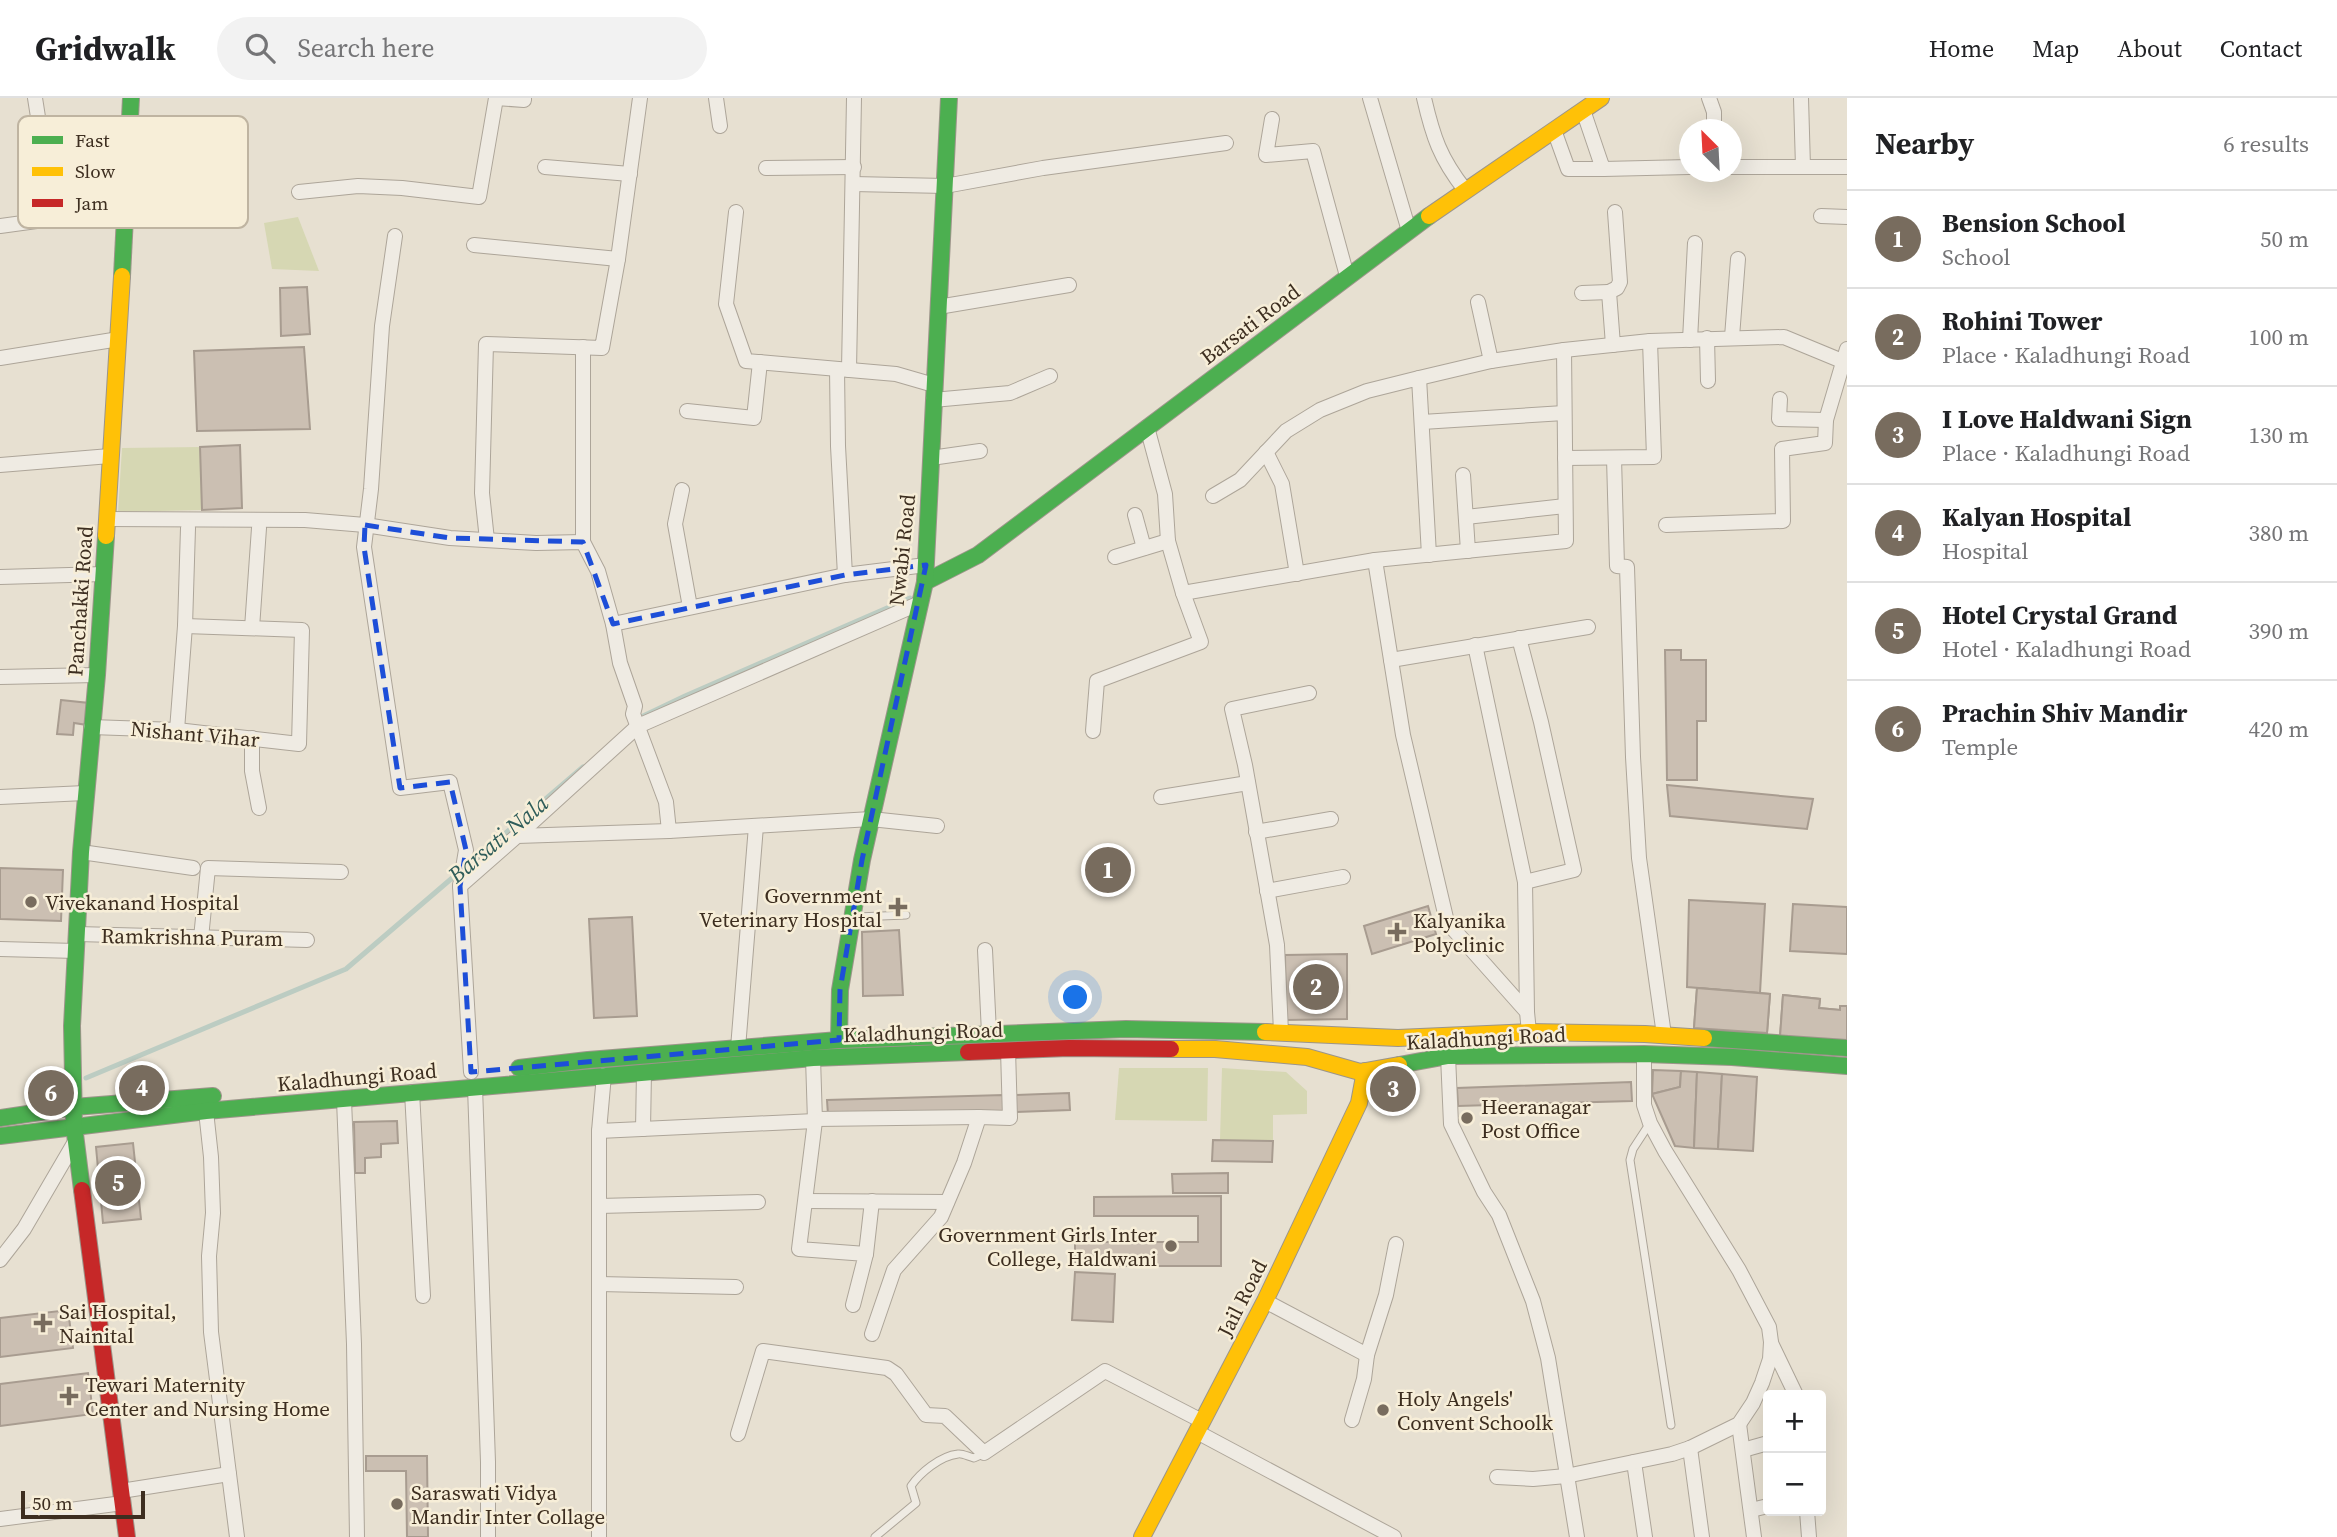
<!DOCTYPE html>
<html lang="en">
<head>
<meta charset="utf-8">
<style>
	body { margin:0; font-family:"Source Serif 4",serif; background:#f2f2f2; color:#202124 }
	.controls { position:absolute; right:21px; bottom:21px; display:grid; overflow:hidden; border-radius:7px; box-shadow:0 7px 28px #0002 }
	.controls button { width:63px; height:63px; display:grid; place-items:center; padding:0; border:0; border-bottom:2px solid #e0e0e0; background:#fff; color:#202124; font:35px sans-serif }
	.compass { position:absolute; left:1679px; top:21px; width:63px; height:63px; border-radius:50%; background:#fff; box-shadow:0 7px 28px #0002; rotate:336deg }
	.scale { position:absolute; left:21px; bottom:18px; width:124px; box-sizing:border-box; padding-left:7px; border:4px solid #3d2e20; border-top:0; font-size:19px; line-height:24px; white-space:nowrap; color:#3d2e20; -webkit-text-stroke:5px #f7eed8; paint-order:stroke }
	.you { position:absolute; left:1076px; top:900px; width:24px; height:24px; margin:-18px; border:5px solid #fff; border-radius:50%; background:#1a73e8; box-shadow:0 0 0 10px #1a73e833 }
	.badge { display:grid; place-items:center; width:46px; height:46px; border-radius:50%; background:#786c5e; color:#fff; font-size:23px; font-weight:700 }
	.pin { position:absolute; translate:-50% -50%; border:4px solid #fff; box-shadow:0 2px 7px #0006 }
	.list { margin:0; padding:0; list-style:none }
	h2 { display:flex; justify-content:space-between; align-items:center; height:91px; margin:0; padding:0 28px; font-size:30px }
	h2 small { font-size:23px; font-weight:400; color:#757577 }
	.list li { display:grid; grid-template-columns:46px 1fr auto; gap:21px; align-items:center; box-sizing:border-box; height:98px; padding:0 28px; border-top:2px solid #e0e0e0 }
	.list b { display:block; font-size:26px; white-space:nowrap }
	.list p { margin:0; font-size:23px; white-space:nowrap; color:#757577 }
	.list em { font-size:23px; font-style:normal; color:#757577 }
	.icon { flex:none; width:38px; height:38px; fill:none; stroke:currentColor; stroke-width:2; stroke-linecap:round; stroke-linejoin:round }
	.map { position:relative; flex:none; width:1847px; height:1439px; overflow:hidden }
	header { display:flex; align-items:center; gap:42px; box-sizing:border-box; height:98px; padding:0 35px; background:#fff; border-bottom:2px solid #e0e0e0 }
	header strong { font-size:33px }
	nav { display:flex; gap:38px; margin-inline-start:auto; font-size:24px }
	.search { width:490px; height:63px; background:#f2f2f2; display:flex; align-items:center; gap:18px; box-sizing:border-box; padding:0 24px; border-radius:38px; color:#757577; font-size:26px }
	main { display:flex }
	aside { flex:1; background:#fff }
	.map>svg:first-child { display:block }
</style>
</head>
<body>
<header>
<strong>Gridwalk</strong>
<div class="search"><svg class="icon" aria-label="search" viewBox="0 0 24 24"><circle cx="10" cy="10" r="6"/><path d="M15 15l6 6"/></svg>Search here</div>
<nav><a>Home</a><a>Map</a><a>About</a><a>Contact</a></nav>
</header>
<main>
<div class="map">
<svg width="1847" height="1439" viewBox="0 0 1847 1439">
	<rect width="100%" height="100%" fill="#e7e0d1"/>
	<g fill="#d6d7b3">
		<path d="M298,119l21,54 -47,-2 -8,-46z"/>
		<path d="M200,349l2,63 -84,2 4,-64z"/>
		<path d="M1119,970h89l-1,53 -92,-1z"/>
		<path d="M1222,970l64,4 21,19v23l-34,1v26l-53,-1z"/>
	</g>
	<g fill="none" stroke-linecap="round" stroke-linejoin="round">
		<g stroke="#bcccc2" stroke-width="5">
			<path d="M641,619l44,-21 225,-98"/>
			<path d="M468,767l115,-98"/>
			<path d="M86,980l260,-109 112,-96"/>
		</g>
	</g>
	<g fill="#cbbfb2" stroke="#a89c90" stroke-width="2">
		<path d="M307,189l3,47 -29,2 -1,-48z"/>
		<path d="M304,249l6,82 -113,2 -3,-80z"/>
		<path d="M240,347l2,63 -40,2 -2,-63z"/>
		<path d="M1665,552h16v10h25v61h-9v59h-30z"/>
		<path d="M61,602l28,3 -2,22 -13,-2 -1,12 -16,-1z"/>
		<path d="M1667,687l146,14 -6,30 -137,-13z"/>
		<path d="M0,770l63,2 -2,51 -61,-2z"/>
		<path d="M1689,802l76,4 -5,89 -73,-6z"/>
		<path d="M1793,806l54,3v47l-57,-3z"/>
		<path d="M1428,808l8,28 -64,20 -8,-28z"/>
		<path d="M632,819l5,99 -43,2 -5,-99z"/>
		<path d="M899,832l4,65 -40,1 -1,-64z"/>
		<path d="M1347,856v65l-61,1 -1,-65z"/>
		<path d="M1697,890l73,6 -3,39 -73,-5z"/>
		<path d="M1697,890l73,6 -3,39 -73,-5z"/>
		<path d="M1783,897l37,4 -1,9 21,2v-4h7v37l-67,-6z"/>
		<path d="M1783,897l37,4 -1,9 21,2v-4h7v37l-67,-6z"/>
		<path d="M1653,972l28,1 -1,16 -28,7z"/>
		<path d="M1681,973l16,1 -3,76 -19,-2 -23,-52 28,-7z"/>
		<path d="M1697,974l25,2 -4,75 -24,-1z"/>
		<path d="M1722,976l35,3 -4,74 -35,-2z"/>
		<path d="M1631,984l1,19 -174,5 -1,-18z"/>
		<path d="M1069,995l1,17 -55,2v-17z"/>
		<path d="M1003,997l1,16 -176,4 -1,-15z"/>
		<path d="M397,1023l1,22 -17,1v13l-16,1v15h-10l-1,-51z"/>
		<path d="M1213,1042l60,1 -1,21 -60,-1z"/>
		<path d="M133,1045l8,76 -38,4 -7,-76z"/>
		<path d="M1228,1075v20h-55l-1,-19z"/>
		<path d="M1221,1098v70h-146v-24h123v-26h-104v-19z"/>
		<path d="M1075,1174l40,2 -2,48 -41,-2z"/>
		<path d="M68,1212l5,38 -73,9v-39z"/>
		<path d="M88,1275l5,41 -93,12v-42z"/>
		<path d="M366,1358h61l1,81h-21l-1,-66h-40z"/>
	</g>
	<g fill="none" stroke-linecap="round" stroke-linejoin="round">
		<defs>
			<g id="lane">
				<path d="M857,819l49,-2"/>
				<path d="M1650,1025l-17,26 -3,11 41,265"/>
				<path d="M875,1439l41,-34 -5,-17c9,-13 29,-30 47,-32 4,-1 11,3 16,4l9,-4"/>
			</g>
			<g id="street">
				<path d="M35,0l11,70 81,-15 110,1"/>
				<path d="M716,0l4,28"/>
				<path d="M1370,0l39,133"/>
				<path d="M1424,0c9,39 16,60 41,92"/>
				<path d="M1709,0l5,14v18"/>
				<path d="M1801,0l2,69"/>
				<path d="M1583,12l20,59 86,-2"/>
				<path d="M1272,21l-6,36 47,-4 34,125"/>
				<path d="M1554,32l14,39h35"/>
				<path d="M545,69l85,7"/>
				<path d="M1731,69h116"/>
				<path d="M766,70l88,-1"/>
				<path d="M853,86l92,2 98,-18 183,-25"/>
				<path d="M299,94l59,-6 44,2 77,9 17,-99 28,2v-2"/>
				<path d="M736,114l-10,92 20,57 150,13 38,11"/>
				<path d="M1821,118l26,1"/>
				<path d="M0,128l124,-17"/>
				<path d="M395,138l-13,90 -11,163 -7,58 36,241 50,-6 16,68 -6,36 57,-50 152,-5"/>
				<path d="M474,147l144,14"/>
				<path d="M1582,195l27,-1"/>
				<path d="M1478,204l13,59 73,-11 86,-9 134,-4 63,26"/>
				<path d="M938,209l131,-22"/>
				<path d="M1732,239l6,-78"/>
				<path d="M1707,240l1,43"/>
				<path d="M1690,242l5,-97"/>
				<path d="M1613,247l-4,-53 8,-4 3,-6 -5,-70"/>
				<path d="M583,249v195"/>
				<path d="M0,260l119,-19"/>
				<path d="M837,271l1,77 7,129 81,-10"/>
				<path d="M849,272l5,-272"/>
				<path d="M1419,280l72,-17"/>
				<path d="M1780,301l-1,20 47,1"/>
				<path d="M933,302l77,-7 40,-17"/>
				<path d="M687,313l67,7 6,-56"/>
				<path d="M1422,324l142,-9"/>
				<path d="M1147,329l18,67 3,47 15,52 192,-33 28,175 44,187 80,90 2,20"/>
				<path d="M1266,354l16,32 15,90"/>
				<path d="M931,360l49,-7"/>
				<path d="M1565,360l89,-1 -4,-116"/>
				<path d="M1614,360l3,108 10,1 6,190 6,101 25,177"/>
				<path d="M0,367l110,-9"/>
				<path d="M1463,377l5,76"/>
				<path d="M682,392l-7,34 15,83"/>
				<path d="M1213,398l27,-16 46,-49 34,-21 47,-19 52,-13 10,177"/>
				<path d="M1135,417l9,33"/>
				<path d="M1466,419l99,-11"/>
				<path d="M107,421l198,1 60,5 85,13 86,5 47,-1 15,29 15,53 7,39 15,43 -2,8 33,88 3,29 202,-12 66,7"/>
				<path d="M1666,427l117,-4 -1,-72 43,-6 1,-23 21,-71"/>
				<path d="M487,442l-5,-47 4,-149 116,4 16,-89 22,-161"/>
				<path d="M1115,459l53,-16"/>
				<path d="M1375,462l191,-19 -2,-191"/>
				<path d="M0,479l104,-3"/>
				<path d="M613,526l232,-49"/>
				<path d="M252,530l7,-100"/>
				<path d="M1519,540l22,84 33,148 -49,12"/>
				<path d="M1475,547l50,237 2,130"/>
				<path d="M1391,562l197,-33"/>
				<path d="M0,579l97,-2"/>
				<path d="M91,629l86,3 122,14 3,-114 -117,-4"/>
				<path d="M177,632l8,-104 3,-98"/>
				<path d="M1093,633l4,-50 104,-39 -18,-49"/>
				<path d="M252,640v33l7,37"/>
				<path d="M0,699l85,-4"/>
				<path d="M1161,699l87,-14"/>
				<path d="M1256,734l75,-13"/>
				<path d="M517,738l121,-110 282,-123"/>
				<path d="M81,754l112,16"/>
				<path d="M460,788l11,186"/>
				<path d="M1267,793l76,-14"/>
				<path d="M77,836l230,6"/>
				<path d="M201,840l7,-70 133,4"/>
				<path d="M0,851l76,2"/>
				<path d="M985,852l4,83"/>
				<path d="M1281,934l-4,-87 -32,-180 -13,-56 77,-16"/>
				<path d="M738,950l18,-222"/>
				<path d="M1448,958l3,68 33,68 15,23 34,86 15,57 29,179"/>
				<path d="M813,960l2,63 -16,128 67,5 -13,51"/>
				<path d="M475,989l13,375v75"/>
				<path d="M412,994l11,204"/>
				<path d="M344,1002l10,244 3,193"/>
				<path d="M206,1013l5,46 2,56 -4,43 2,76 26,205"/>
				<path d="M815,1021l164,-2"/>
				<path d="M643,1031l1,-57"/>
				<path d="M599,1033l216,-10"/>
				<path d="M806,1103l141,1"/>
				<path d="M599,1108l159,-4"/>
				<path d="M866,1156l6,-53"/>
				<path d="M0,1162l24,-31 52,-89"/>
				<path d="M599,1186l137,3"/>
				<path d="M1265,1203l102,54"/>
				<path d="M872,1236l22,-64 47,-53 23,-54 15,-46 31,1 -2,-68"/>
				<path d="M1771,1245l25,52"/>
				<path d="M1352,1322l12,-41 3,-24 19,-60 10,-51"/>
				<path d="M1739,1326l15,113"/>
				<path d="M1197,1334l197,105"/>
				<path d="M738,1336l25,-83 124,17 9,6 30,41 19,1 39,37 121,-82 97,50"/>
				<path d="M1690,1350l12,89"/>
				<path d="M1743,1352l25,-7"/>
				<path d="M1634,1364l11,75"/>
				<path d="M1497,1379l36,2 33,-3 106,-22 18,-6 49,-24 14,-21 9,-20 8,-24 1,-17 -2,-15 -30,-57 -74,-119 -15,-28 -6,-18v-51"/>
				<path d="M121,1393l108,-17"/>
				<path d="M1751,1412l17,-4"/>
				<path d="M1807,1413l2,26"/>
				<path d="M0,1421l123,-16"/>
				<path d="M599,1439v-406l5,-56"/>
			</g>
			<g id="fast">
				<path d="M122,178l9,-178"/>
				<path d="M925,484l53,-27 451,-339"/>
				<path d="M1704,940l143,10"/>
				<path d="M839,942l1,-50 22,-130 63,-278 24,-484"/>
				<path d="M1399,967l49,-9 196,-2 88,3 115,9"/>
				<path d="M519,970l69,-8 251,-20 287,-11 139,3"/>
				<path d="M0,1020l74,-11 139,-11"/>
				<path d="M0,1038l206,-25 607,-53 155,-6"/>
				<path d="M82,1092l-8,-64 -2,-100 9,-174 16,-177 9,-139"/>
			</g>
			<g id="slow">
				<path d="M1429,118l172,-118"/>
				<path d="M106,438l16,-260"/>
				<path d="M1265,934l133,6 131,-6 116,2 59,4"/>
				<path d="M1171,951h44l92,8 53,15 39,-7"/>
				<path d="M1142,1439l123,-236 94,-198 6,-32"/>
			</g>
			<g id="jam">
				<path d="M968,954l101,-4 102,1"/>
				<path d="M82,1092l45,347"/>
			</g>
		</defs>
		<use href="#lane" stroke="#ada599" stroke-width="9"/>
		<use href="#street" stroke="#ada599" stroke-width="16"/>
		<use href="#fast" stroke="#9c958a" stroke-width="18"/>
		<use href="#slow" stroke="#9c958a" stroke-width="18"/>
		<use href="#jam" stroke="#9c958a" stroke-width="18"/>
		<use href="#lane" stroke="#efebe3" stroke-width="7"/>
		<use href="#street" stroke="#efebe3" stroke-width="14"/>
		<use href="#fast" stroke="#4caf50" stroke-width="16"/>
		<use href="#slow" stroke="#ffc107" stroke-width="16"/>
		<use href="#jam" stroke="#c62828" stroke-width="16"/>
	</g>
	<path fill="none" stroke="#1d4ed8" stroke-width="5" stroke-dasharray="14 9" stroke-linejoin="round" d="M365,427l85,13 133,4 30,82 232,-49 81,-10 -64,295 -22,130 -1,50 -368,32 -11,-186 6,-36 -16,-68 -50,6 -36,-241z"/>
	<g fill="#786c5e" stroke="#f7eed8" stroke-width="2.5">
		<circle cx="31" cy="804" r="7"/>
		<path d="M894.5 798.5h7v7h7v7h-7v7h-7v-7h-7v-7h7z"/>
		<path d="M1393.5 823.5h7v7h7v7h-7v7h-7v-7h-7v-7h7z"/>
		<circle cx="1467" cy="1020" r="7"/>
		<circle cx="1171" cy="1148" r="7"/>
		<path d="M39.5 1214.5h7v7h7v7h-7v7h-7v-7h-7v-7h7z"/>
		<path d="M65.5 1287.5h7v7h7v7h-7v7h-7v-7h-7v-7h7z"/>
		<circle cx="1383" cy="1312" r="7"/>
		<circle cx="397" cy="1406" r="7"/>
	</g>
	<g text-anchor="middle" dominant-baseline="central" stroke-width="5" stroke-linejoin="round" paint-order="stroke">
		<g font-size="21" fill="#3d2e20" stroke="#f7eed8">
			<text transform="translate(1250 226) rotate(-37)">Barsati Road</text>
			<text transform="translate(902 452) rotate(-84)">Nwabi Road</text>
			<text transform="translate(80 503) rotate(-86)">Panchakki Road</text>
			<text transform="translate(195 636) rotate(5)">Nishant Vihar</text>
			<text transform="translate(192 839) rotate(1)">Ramkrishna Puram</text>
			<text transform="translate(923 934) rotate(-2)">Kaladhungi Road</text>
			<text transform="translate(1486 940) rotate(-3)">Kaladhungi Road</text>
			<text transform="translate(357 979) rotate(-5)">Kaladhungi Road</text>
			<text transform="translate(1242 1200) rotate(-63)">Jail Road</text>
		</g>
		<g font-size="21" fill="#3d2e20" stroke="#f7eed8" text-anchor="start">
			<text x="882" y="797" text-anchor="end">Government<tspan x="882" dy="24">Veterinary Hospital</tspan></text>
			<text x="45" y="804">Vivekanand Hospital</text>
			<text x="1413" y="822">Kalyanika<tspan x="1413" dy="24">Polyclinic</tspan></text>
			<text x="1481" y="1008">Heeranagar<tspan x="1481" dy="24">Post Office</tspan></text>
			<text x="1157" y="1136" text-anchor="end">Government Girls Inter<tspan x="1157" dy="24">College, Haldwani</tspan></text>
			<text x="59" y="1213">Sai Hospital,<tspan x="59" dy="24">Nainital</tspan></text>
			<text x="85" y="1286">Tewari Maternity<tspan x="85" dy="24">Center and Nursing Home</tspan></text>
			<text x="1397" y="1300">Holy Angels'<tspan x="1397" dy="24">Convent Schoolk</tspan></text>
			<text x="411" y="1394">Saraswati Vidya<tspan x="411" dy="24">Mandir Inter Collage</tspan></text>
		</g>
		<g font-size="23" font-style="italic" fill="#2f5d5a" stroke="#f7eed8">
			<text transform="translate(498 741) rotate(-40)">Barsati Nala</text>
		</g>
	</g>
	<rect x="18" y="18" width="230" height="112" rx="10" fill="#f7eed8" stroke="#bfb4a1" stroke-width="2"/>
	<rect x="32" y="38" width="31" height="8" fill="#4caf50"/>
	<rect x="32" y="69" width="31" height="9" fill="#ffc107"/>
	<rect x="32" y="101" width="31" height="8" fill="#c62828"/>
	<g font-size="19" fill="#3d2e20">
		<text x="75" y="49">Fast</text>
		<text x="75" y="80">Slow</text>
		<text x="75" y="112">Jam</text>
	</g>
</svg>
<div class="controls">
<button>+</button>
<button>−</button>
</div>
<svg class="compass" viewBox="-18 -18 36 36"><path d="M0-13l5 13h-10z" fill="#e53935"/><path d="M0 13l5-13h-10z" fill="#757577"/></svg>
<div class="scale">50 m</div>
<div class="you"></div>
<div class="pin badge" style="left:1108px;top:772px">1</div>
<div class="pin badge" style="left:1316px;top:889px">2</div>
<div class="pin badge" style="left:1393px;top:991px">3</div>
<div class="pin badge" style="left:142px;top:990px">4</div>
<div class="pin badge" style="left:118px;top:1085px">5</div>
<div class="pin badge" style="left:51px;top:995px">6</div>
</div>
<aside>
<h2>Nearby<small>6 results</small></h2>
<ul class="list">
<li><span class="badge">1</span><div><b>Bension School</b><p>School</p></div><em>50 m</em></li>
<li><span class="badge">2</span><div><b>Rohini Tower</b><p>Place · Kaladhungi Road</p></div><em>100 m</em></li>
<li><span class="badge">3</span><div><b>I Love Haldwani Sign</b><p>Place · Kaladhungi Road</p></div><em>130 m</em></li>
<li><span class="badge">4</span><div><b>Kalyan Hospital</b><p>Hospital</p></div><em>380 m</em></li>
<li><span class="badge">5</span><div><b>Hotel Crystal Grand</b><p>Hotel · Kaladhungi Road</p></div><em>390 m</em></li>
<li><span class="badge">6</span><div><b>Prachin Shiv Mandir</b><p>Temple</p></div><em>420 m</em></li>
</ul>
</aside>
</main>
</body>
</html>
